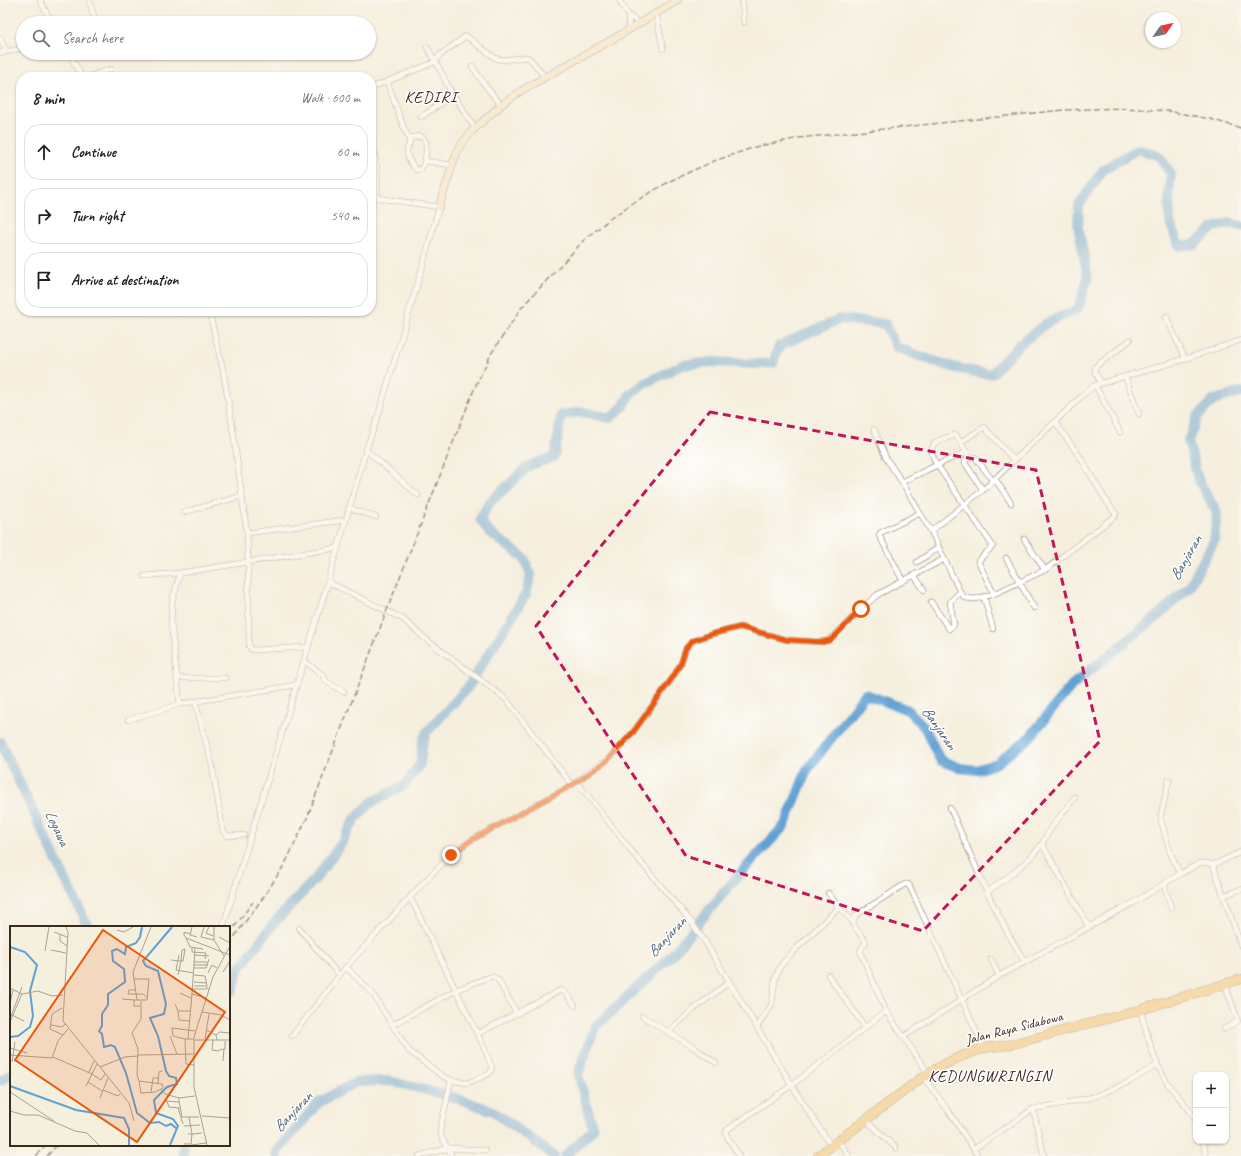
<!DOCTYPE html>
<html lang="en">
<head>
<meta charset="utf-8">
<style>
	body { margin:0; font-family:Caveat,sans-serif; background:#f6f6f6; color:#222 }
	.controls { position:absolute; right:12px; bottom:12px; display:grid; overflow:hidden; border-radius:8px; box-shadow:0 1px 3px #0004 }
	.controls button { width:36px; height:36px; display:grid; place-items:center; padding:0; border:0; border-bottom:1px solid #e0e0e0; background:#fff; color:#222; font:20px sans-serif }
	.compass { position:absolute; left:1145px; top:12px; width:36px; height:36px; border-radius:50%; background:#fff; box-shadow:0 1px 3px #0004; rotate:56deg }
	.stop { position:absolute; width:12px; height:12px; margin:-9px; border:3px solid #ea580c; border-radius:50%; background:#fff }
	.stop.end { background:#ea580c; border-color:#fff; box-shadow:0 1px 4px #0008 }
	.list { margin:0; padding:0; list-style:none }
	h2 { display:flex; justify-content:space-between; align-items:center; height:52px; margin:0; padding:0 16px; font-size:17px }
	h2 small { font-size:13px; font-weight:400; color:#767676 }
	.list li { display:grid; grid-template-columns:26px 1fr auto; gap:12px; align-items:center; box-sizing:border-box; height:56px; margin:0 8px 8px; padding:0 8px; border:1px solid #e0e0e0; border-radius:16px }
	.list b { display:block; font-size:15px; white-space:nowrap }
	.list em { font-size:13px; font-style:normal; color:#767676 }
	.icon { flex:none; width:22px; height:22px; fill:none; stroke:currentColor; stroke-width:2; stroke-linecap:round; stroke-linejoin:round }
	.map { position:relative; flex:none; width:1241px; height:1156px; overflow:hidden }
	.search { position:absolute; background:#fff; box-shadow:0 1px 3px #0004; left:16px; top:16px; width:360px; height:44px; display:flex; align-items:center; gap:10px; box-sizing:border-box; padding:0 14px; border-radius:22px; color:#767676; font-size:15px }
	.panel { position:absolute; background:#fff; box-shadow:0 1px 3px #0004; left:16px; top:72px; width:360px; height:244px; border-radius:16px }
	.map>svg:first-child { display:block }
</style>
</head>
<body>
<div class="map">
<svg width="1241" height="1156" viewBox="0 0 1241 1156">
	<rect width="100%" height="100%" fill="#fff"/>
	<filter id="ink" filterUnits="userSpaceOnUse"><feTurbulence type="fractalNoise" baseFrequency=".025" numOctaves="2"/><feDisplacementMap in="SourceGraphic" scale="8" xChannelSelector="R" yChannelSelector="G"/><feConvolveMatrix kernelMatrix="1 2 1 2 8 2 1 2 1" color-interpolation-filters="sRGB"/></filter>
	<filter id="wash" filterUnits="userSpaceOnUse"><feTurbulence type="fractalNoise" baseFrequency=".012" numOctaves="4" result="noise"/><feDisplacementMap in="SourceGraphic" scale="16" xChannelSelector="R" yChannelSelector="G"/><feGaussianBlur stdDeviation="0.9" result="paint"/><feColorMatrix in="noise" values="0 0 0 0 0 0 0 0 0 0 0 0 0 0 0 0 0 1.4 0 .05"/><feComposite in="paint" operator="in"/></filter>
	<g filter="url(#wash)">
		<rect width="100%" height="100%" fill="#f5efde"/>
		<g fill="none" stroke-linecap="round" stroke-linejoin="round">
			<g stroke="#60a0d3" stroke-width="10">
				<path d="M0,742l88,185"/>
				<path d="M229,992l4,-2 6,-21 35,-46 42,-45 27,-37 12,-22 17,-17 34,-18 14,-20 3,-23 4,-9 41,-45 58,-93 5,-19 -7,-17 -35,-26 -9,-13 9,-16 41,-38 24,-8 4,-19 3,-23 21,-3 28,6 13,-11 7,-13 17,-12 36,-17 31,-3 41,2 18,-1 6,-17 61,-27 45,5 11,23c31,12 61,24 95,27l28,-29 28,-22 31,-14 10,-31 -10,-52 1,-21 24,-35 35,-21 21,7 12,18 -2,17 1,31 9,24 16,-2 18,-16 16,-5 12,3"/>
				<path d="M0,1081l11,-7"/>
				<path d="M183,1156l1,-11"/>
				<path d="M277,1156l-1,-3 42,-50 38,-21 34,-1 63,16 40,14 61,45"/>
				<path d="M565,1156l28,-27 -15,-55 17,-47 77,-72 58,-70 55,-60 22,-55 58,-76 43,16 17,18 15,32 20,8 17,2 20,-7 33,-26 42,-52 86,-69 31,-29 25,-46 3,-28 -19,-34 -10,-38 10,-25 16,-16 27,-8"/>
			</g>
		</g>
	</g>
	<g filter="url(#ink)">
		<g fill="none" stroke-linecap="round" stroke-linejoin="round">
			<defs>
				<g id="street">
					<path d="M40,0l12,23"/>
					<path d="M89,0l7,23"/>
					<path d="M619,0l9,15 11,8"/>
					<path d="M742,0l2,23"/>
					<path d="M656,13l7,36"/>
					<path d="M628,15l1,14"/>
					<path d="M0,38l7,14"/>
					<path d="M427,47l17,30 3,8 28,43"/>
					<path d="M0,53l23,-5"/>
					<path d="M69,53l13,24"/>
					<path d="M472,66l12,18 17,21"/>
					<path d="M87,77l24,-8"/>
					<path d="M387,81l16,45 6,12 11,-2c9,4 6,16 5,25l27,4"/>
					<path d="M371,88l64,-26 5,-7 26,-19 29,22 8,2 24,-3 3,2 15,18"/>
					<path d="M421,117l32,-22"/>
					<path d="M371,137c5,19 8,40 6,61"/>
					<path d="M409,138c2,7 -1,6 -2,12 -1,7 5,16 10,20l4,-1 4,-8"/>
					<path d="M209,311l14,59 9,54 15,109 1,29 89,-14"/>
					<path d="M1166,316l19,43"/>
					<path d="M1125,376l14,38"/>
					<path d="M1101,383l-6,-11v-5l35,-27"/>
					<path d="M1095,385l25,47"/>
					<path d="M874,429l12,29 16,24 18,31"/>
					<path d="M961,442l23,-15 30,33"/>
					<path d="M366,450l52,45"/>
					<path d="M969,457l-13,-22c-19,5 -32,8 -19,30l56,81 -15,15 16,33"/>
					<path d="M995,479l16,24"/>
					<path d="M902,482l35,-17 30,-13"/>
					<path d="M983,490l-18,-27v-2l4,-4h6l18,24"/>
					<path d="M349,508l27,9"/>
					<path d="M184,512l58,-16"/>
					<path d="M931,531l52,-41 101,-96 11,-9 90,-26 56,-19"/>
					<path d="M247,533l98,-13"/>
					<path d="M1024,539l21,31"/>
					<path d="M1006,558l28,50"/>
					<path d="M917,562l21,-14"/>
					<path d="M180,573l-8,30 -1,20 9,81"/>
					<path d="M914,575l10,15"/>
					<path d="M144,576l36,-3 68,-11 1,84 2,3 3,1 53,-3"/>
					<path d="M903,581l-24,-46 1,-2 40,-20 11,18 29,61 5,6 10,1 19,-5 51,-24 70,-54 1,-2 -9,-12 -27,-45 -25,-35"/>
					<path d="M328,582l75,37 20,18 83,62 66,86"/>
					<path d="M984,597l9,32"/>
					<path d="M931,602l18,27 5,-4 -4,-23 10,-10"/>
					<path d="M304,661l18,13 5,8 17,10"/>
					<path d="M177,678h48"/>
					<path d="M195,701l17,64 11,66 5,5 16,-1"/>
					<path d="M128,720l52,-16 116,-19"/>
					<path d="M1169,780l-8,34v6l9,32 10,22"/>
					<path d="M577,782l56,71 56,66 15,21 95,157 33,50"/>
					<path d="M1075,797l-24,31 -9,16 47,83"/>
					<path d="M950,808l37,84"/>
					<path d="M1241,852l-28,13 28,81"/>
					<path d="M1164,884l7,24"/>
					<path d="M828,893l11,14 14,15"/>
					<path d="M1223,896l18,-7"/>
					<path d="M410,897l73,148 8,20 1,4 -3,5 -22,9 -16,-3 -7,-3 -35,-26 -37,-58 -26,-26 82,-89 23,-23 19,-14 102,-56 41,-30 21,-24 39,-54 8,-14 5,-15 6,-7 20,-7 28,-7 47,13 32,2 8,-1 8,-6 26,-26 16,-14 67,-36"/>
					<path d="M223,927l105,-345 38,-132 12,-34 45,-151 16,-58 -68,-10"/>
					<path d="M299,928l40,47"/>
					<path d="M991,959l8,17"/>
					<path d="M1025,962l-17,-28 -21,-42c21,-15 39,-27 55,-48"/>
					<path d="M828,975l37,52"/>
					<path d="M1140,1010c8,25 13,52 28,74 9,13 22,23 28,37"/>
					<path d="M886,1011l-26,-60 6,-9 -12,-16 -1,-5 2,-5 50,-32h3l2,3 74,161"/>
					<path d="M642,1016l51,31 23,16"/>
					<path d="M392,1025l64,-35 36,-14 6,4 19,34"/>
					<path d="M757,1027l15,-23 3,-24 3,-9 3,-6 15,-16 43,-42"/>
					<path d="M1224,1029l14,-8 -13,-37"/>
					<path d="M669,1031l25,-22 35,-27"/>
					<path d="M477,1034l84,-44 5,3 9,13"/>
					<path d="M292,1036l54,-69"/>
					<path d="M903,1037l96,-61 134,-73 47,-29 20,-11h8l5,2"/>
					<path d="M923,1077l25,33 30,46"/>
					<path d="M451,1080l-11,51 2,7 10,18"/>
					<path d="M1033,1109l11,47"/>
					<path d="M866,1120l30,28"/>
					<path d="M1203,1141l3,15"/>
					<path d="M839,1142l10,14"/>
					<path d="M974,1149l59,-40 38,-7 22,-5 36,-15 28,-17"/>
					<path d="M419,1156l30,-8 36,2"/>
					<path d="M739,1156l-12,-20 -1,-4 2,-3 64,-44 94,-74 42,62"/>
				</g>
				<path id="secondary" d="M439,207l15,-47 6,-14 11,-14 30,-27 23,-16 91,-51 63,-38"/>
				<path id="highway" d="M818,1156l110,-83 29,-15 27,-10 24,-3 35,-9 97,-26 101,-31"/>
			</defs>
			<use href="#street" stroke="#7c6f61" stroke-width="6"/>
			<use href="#secondary" stroke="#7c6f61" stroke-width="8"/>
			<use href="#highway" stroke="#7c6f61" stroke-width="10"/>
			<use href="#street" stroke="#fff" stroke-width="5"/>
			<use href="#secondary" stroke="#fbe6c4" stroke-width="7"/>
			<use href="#highway" stroke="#f5c16b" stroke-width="9"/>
			<g stroke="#3b2a1e" stroke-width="1.5" stroke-dasharray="6 3" stroke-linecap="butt">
				<path d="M229,934l24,-32"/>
				<path d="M229,944l36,-49 21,-33 21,-44 80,-208 88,-223 16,-33 31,-47 62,-67 27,-22 25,-17 36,-21 42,-19 41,-14 44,-9 264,-28 61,-2 44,3 42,8 31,9"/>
				<path d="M36,1156l10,-11"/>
				<path d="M47,1156l10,-11"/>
			</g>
		</g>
	</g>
	<g fill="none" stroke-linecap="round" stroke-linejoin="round" filter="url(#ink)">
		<path stroke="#ea580c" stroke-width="5" d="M451,855l19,-14 102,-56 35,-24 27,-30 39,-54 8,-14 5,-15 6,-7 20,-7 28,-7 47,13 36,2 7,-2 6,-5 25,-26"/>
	</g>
	<path d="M0 0H1241V1156H0ZM710,412l326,58 64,271 -177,190 -237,-75 -150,-230z" fill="#f5efde" fill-opacity=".55" fill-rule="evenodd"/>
	<path fill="none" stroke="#c2185b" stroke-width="3" stroke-dasharray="8 5" stroke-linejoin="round" d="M710,412l326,58 64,271 -177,190 -237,-75 -150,-230z"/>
	<g text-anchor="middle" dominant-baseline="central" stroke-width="3" stroke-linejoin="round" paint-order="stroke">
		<g font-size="14" fill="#3b2a1e" stroke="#fff">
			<text transform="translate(1014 1028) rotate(-14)">Jalan Raya Sidabowa</text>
		</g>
		<g font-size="15" font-style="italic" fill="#4c5f6f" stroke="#fff">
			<text transform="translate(1186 558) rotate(-60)">Banjaran</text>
			<text transform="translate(939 728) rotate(55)">Banjaran</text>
			<text transform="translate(57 828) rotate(65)">Logawa</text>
			<text transform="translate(667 937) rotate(-47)">Banjaran</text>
			<text transform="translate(293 1112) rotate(-47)">Banjaran</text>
		</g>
		<g font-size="16" letter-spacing="1" fill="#3b2a1e" stroke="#fff">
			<text x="431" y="97">KEDIRI</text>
			<text x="990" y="1076">KEDUNGWRINGIN</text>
		</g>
	</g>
	<g transform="translate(10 926)">
		<rect width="220" height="220" fill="#f5efde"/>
		<path fill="none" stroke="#60a0d3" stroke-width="2" d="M132,1l-2,10 -4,6 -10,4 -1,7 -8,-5 -5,2 1,10 11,8 1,13 -17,12v11l-6,9v12l-3,5 3,3 2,13 7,-2 4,2 11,26 11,40 13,10 9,-1 7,4 5,-2 6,5M0,21l15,5 12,13 -7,26 3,25 -3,11 -12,9 -8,1M0,160l66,24 48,8 5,11v16M160,219l8,-19 -5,-7 -17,-6 -2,-13 13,-13 10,-3 -1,-6 -7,-2 -3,-5 -8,-35 -8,-18 14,-4 2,-10 -8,-33 -12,-5 -3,-5 29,-34"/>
		<path fill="none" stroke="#aba091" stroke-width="1" d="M56,1l2,5 -5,89 66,82 5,18M182,1l-2,8 7,2M194,1l-3,10 13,3M199,1l-3,6 7,3M204,1v13l10,16M107,4l7,2 9,-5M44,6l13,5M50,8v7l7,5M180,8l-6,-2v3l2,3 44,17M209,11l11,6M176,12l4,9 13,2M182,22v4l14,1 -1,6M185,22l-3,46 15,4M175,23l-2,12h-2l1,-11zM41,24l15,3M35,25l4,-24M169,29l-3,15 18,3M185,29l14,1M161,34l10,1 -3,14M184,36h13M184,39h14M184,42h12l3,-9M213,46l7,-11M198,47l4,-8 5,3M184,49l11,1 2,10M124,53h15l-2,21h-10M184,56l12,1M184,60h12l3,4M0,62l12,6 16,-3 14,5 11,-1M183,63h14M126,64h-7l-1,4h15l5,4M170,67l11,5M112,73l12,1M127,74l-4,-28 18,-45M127,74h-3v6h6M0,77l3,-13M165,78l3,7h12M52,82l-10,6 -2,15 13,6M168,85l1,9 10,1M192,86l19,3 9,5M0,88l14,7M0,93l12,-32M0,96l12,-28M41,99l11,2 3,-3M196,104l10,5 1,5M206,109l4,-3 10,1M160,110l7,18M175,113l-12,-3 -1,-8 23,3M178,113l4,-45M183,113h-8l1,25 8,1M195,113l4,-25M184,114h36M203,114l-1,10 7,1M0,122l17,5M209,124l6,-1v-8M0,129l42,3 6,-17 10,-12M128,129l56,-1M43,131l39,17 5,-10M213,135l1,-12M2,136l3,-20M90,141l25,-10 13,-1M79,146l5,-11M129,155l23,3 1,4 -8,4 -14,1 -2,-12 -1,-3 -1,-4 1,-25 -6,-16 9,-14v-18M78,156l14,9M148,157l1,-11 3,-1M76,160l6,-12 9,6 4,-6M93,164l15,6 2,-2M151,164l4,4 14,4M161,165l-5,8 3,8 11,1M0,166l44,29M141,166l2,-14h6M185,170l-16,2v3l3,16h17M90,172l8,-20M156,175l13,1M168,182l5,16M0,185l14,4h14l37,16 12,2 12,12M192,190l28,2M179,191l3,17 10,-1M174,200l16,-1M174,218h7l1,-10h-4M181,219l15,-2M197,219l-13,-58v-50l19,-60 17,-31"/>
		<path fill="#e8590c" fill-opacity="0.15" stroke="#e8590c" stroke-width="2" d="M93,4l122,82 -88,130 -122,-82z"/>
		<rect width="220" height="220" fill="none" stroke="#3b2a1e" stroke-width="2"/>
	</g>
</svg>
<div class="controls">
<button>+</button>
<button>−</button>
</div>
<svg class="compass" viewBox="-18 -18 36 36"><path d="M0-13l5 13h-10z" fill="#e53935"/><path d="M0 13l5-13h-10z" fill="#767676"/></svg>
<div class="stop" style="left:861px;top:609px"></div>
<div class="stop end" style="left:451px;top:855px"></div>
<div class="search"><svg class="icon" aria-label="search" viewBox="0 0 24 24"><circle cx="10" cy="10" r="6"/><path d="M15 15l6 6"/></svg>Search here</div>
<section class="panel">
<h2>8 min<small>Walk · 600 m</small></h2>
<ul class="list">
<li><svg class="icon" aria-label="ahead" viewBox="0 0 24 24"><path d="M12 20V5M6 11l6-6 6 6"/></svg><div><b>Continue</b></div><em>60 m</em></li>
<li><svg class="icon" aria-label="right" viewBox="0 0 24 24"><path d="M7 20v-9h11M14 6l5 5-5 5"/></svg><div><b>Turn right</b></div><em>540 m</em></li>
<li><svg class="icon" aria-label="arrive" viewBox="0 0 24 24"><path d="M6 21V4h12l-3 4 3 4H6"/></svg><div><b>Arrive at destination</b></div></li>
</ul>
</section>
</div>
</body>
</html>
